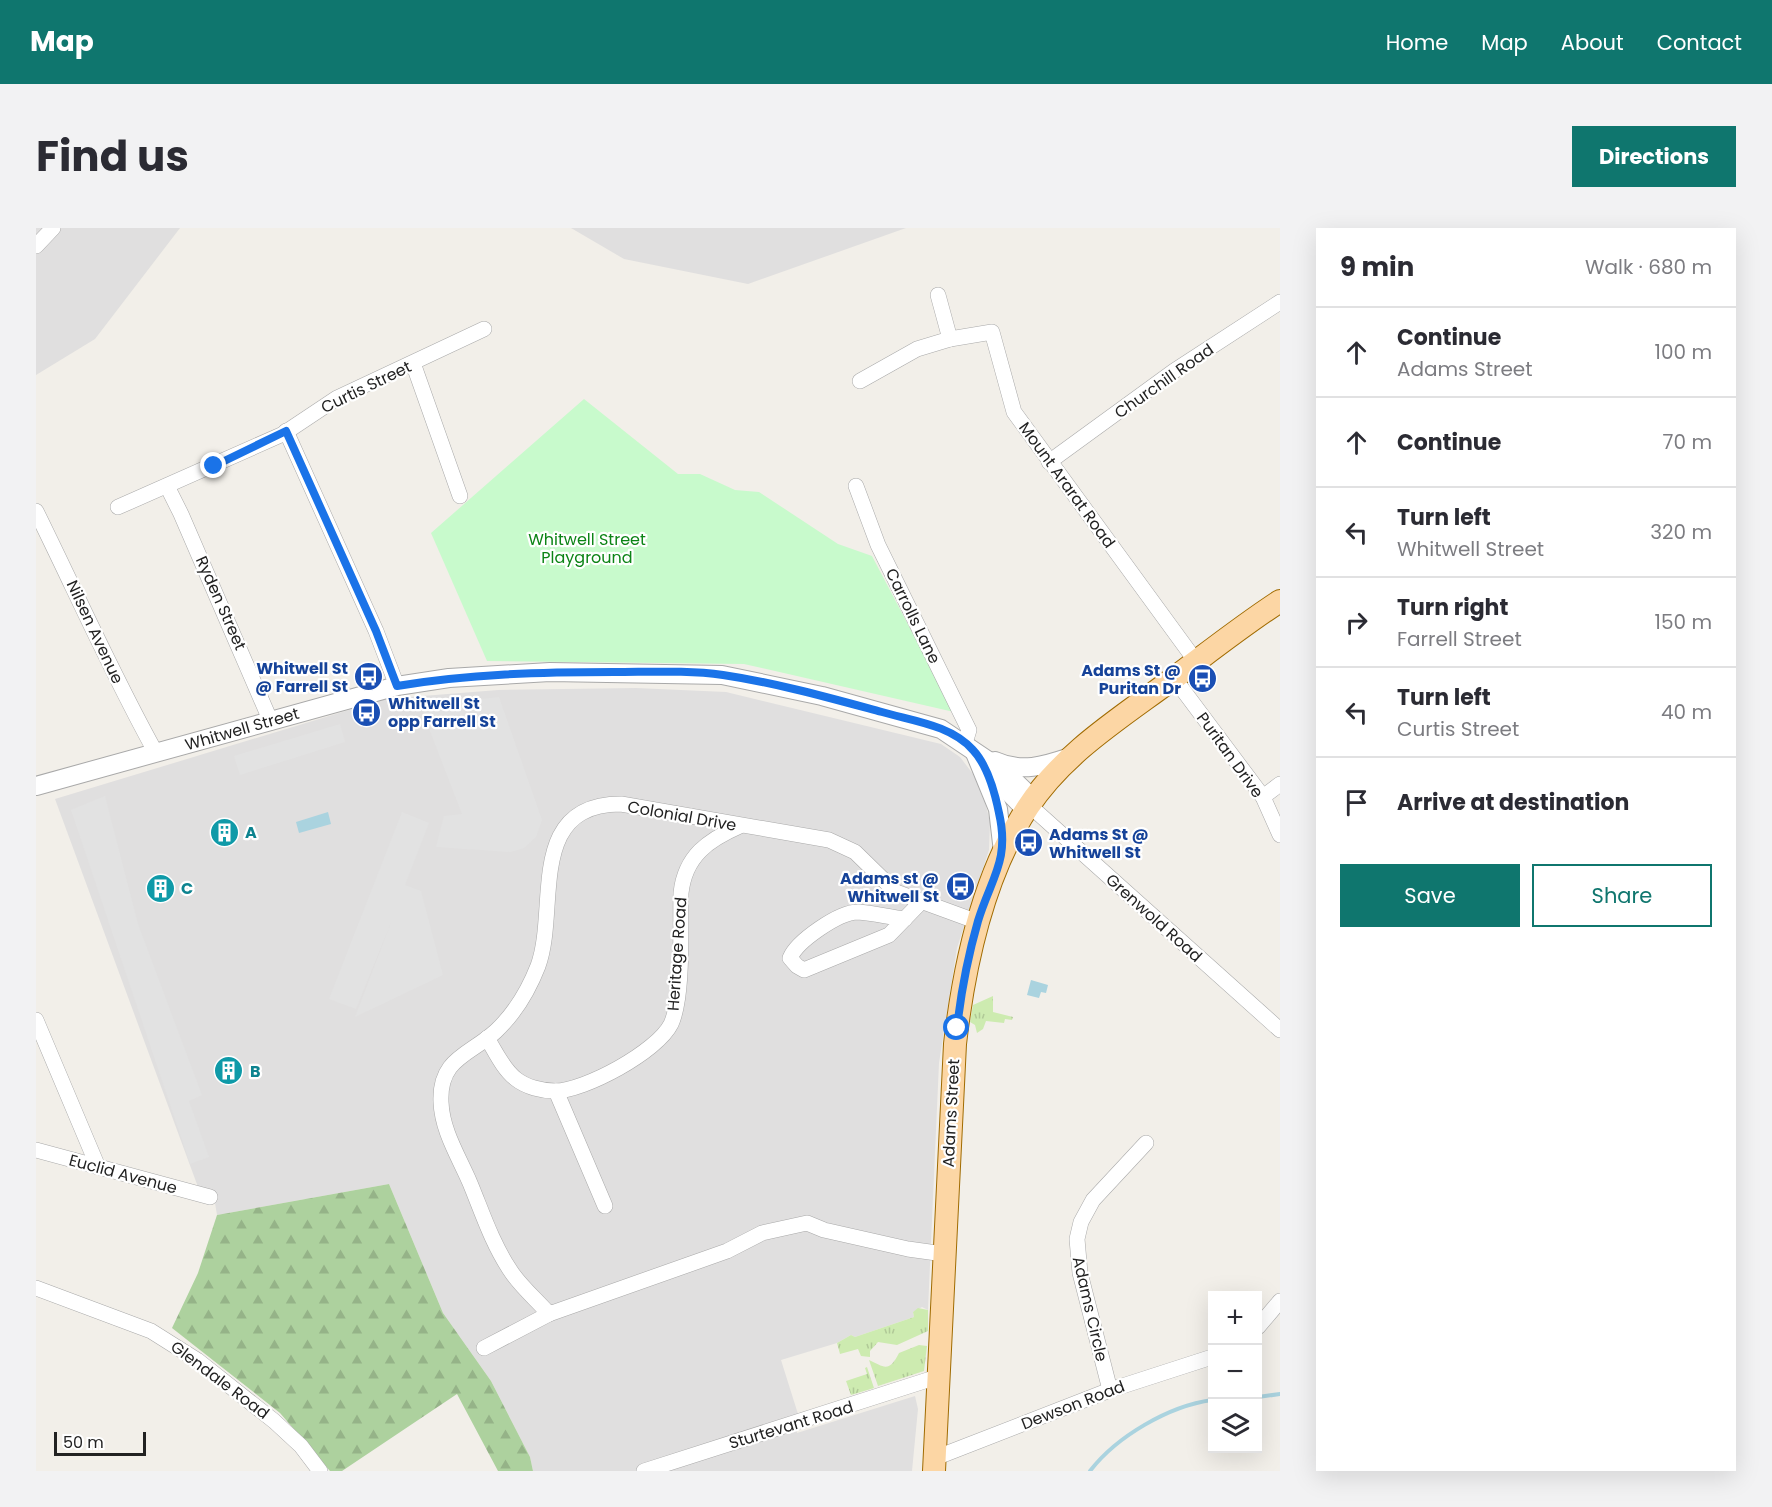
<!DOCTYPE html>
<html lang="en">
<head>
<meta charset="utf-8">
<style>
	body { margin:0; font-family:Poppins,sans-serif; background:#f2f2f3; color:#2b2b33 }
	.controls { position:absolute; right:18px; bottom:18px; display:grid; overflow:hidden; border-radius:0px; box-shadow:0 6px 24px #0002 }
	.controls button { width:54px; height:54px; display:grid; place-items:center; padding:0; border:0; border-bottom:2px solid #e1e1e2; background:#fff; color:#2b2b33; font:30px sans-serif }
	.scale { position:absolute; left:18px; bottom:15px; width:92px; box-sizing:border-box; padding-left:6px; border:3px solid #222; border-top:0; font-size:16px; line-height:21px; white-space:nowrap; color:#222; -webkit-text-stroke:4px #fff; paint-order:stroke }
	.stop { position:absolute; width:18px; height:18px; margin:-14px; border:4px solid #1a73e8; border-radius:50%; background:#fff }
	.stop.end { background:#1a73e8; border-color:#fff; box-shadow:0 2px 6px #0008 }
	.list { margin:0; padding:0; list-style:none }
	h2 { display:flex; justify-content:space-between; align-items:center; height:78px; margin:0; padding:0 24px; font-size:26px }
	h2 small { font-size:20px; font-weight:400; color:#7c7c81 }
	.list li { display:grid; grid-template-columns:39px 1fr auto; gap:18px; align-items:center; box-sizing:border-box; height:90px; padding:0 24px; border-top:2px solid #e1e1e2 }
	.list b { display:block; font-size:22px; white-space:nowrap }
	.list p { margin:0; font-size:20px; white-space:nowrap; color:#7c7c81 }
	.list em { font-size:20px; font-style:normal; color:#7c7c81 }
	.actions { display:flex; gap:12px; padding:18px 24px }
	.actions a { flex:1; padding:14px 0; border:2px solid #0f766e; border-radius:0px; text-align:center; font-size:21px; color:#0f766e }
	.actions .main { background:#0f766e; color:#fff }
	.icon { flex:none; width:33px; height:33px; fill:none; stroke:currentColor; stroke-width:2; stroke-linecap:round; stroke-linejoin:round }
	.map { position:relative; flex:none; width:1244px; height:1243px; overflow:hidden; border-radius:0px }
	header { display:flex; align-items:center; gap:36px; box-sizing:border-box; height:84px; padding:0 30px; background:#0f766e; color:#fff }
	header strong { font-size:28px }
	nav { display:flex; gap:33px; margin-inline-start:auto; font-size:21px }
	.intro { display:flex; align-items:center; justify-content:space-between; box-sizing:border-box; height:144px; padding:0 36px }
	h1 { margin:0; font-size:42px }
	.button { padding:15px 27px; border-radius:0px; background:#0f766e; color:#fff; font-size:21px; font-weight:700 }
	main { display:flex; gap:36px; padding:0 36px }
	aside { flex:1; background:#fff; border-radius:0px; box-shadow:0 6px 24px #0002 }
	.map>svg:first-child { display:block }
</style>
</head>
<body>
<header>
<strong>Map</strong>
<nav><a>Home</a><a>Map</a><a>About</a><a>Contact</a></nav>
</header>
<div class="intro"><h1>Find us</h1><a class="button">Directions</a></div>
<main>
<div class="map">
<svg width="1244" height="1243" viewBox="0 0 1244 1243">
	<defs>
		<pattern id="grass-tufts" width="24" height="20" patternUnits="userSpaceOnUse" patternTransform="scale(1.5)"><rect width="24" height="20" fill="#cdebb0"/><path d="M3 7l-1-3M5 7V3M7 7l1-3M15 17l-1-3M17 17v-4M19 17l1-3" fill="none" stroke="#b0c997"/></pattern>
		<pattern id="forest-firs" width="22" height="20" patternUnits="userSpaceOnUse" patternTransform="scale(1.5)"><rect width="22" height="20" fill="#add19e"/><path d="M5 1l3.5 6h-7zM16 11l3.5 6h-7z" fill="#95b388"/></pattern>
	</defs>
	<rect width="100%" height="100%" fill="#f2efe9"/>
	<g fill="#e0dfdf">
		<path d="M0,0h144l-85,111 -59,36z"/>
		<path d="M535,0h335l-158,56 -124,-25z"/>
		<path d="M600,460l90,4 215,52 19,13 13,17 10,20 7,28 -1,28 -32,98 -18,115 -11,247 -6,-3 -9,5 1,5 -59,20 -4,-2 -14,8 -56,17 17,54 -1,19 118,-37 3,13 -6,62h-379l-3,-14 -39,-76 -48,-68 -54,-129 -172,31 -4,-24 -15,-4 -143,-388 330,-100 113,-9z"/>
	</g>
	<g fill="url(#grass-tufts)">
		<path d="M957,768v16l20,5 -1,3 -7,-1 -1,4 -18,-2 -3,8 -6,4 -2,-8 -5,-3 3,-17z"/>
		<path d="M882,1080l10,2v21l-31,14 -19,-3 -8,9v6l-9,-1 -3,-7 -18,5 -3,-11 14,-8 4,2 59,-20 -1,-5z"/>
		<path d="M883,1117l8,1 -3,25 -46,15 -9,-26c15,7 20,13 30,-7z"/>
		<path d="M831,1139l7,21 -23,7 -5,-14 21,-7 -2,-6z"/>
	</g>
	<path fill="url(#forest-firs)" d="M353,956l54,129 48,68 39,76 3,14h-35l-41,-77 -115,77h-12l-50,-58 -108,-85 26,-55 19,-58z"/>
	<path fill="#c8facc" d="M548,171l94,75h22l35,16 24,2 79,52 34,12 82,156 -210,-48 -257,-3 -56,-128z"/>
	<g fill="#e2e2e2">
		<path d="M463,469l43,123 -6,17 -12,11 -13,4 -75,-5 8,-31 18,-2 -42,-109z"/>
		<path d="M304,496l5,18 -105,33 -6,-19z"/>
		<path d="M69,568l33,128 64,171 -13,6 20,56 -19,7 -119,-354z"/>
		<path d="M366,584l27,11 -24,62 16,6 22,84 -88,42 37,-97 -36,89 -27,-10z"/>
	</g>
	<g fill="#aad3df">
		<path d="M292,584l3,12 -32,9 -3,-11z"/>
		<path d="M995,752l17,5 -2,8 -5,-1 -2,6 -12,-3z"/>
	</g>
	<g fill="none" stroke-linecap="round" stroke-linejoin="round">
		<g stroke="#aad3df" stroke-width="4">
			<path d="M1222,1169l22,-3"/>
			<path d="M1054,1243c27,-35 79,-65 122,-71"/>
		</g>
		<defs>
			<g id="minor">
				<path d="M0,18l17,-18"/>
				<path d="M914,111l42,-7 22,80 181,248"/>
				<path d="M377,135l47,133"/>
				<path d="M824,153l57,-32 33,-10 -12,-44"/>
				<path d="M250,203l90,200 21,55"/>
				<path d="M1013,234l125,-91 106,-69"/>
				<path d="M131,258l14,28 90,208"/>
				<path d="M820,258l22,59 91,185 -4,13"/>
				<path d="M82,279l165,-73 54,-36 147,-69"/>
				<path d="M0,283c40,81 76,163 120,242"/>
				<path d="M1138,450l89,119 17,38"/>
				<path d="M1227,569l17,-13"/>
				<path d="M993,577l251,225"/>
				<path d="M869,691c-16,-2 -32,-6 -47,-7 -19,0 -61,29 -68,46l7,8 7,4 85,-35 33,-34"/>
				<path d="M0,792l62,147"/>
				<path d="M451,810c8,13 16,31 29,41 10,8 26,12 39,12 29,0 102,-39 116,-67 13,-28 9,-98 10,-131 4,-37 27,-53 59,-67"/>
				<path d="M520,863l49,115"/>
				<path d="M0,922l174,47"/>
				<path d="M908,1026l-36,-5 -84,-19 -17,-7 -45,10 -35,18 -178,63c-12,-14 -29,-28 -39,-44 -18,-27 -28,-58 -40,-87 -11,-26 -28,-52 -29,-81 -2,-44 29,-47 55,-71 18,-17 33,-42 42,-65 21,-57 -13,-162 83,-162l208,36 26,12 41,40 82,30"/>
				<path d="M0,1060l115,43 46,29 77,61 27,25 19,25"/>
				<path d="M1222,1099l22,-26"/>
				<path d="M448,1120l65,-34"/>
				<path d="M1074,1162l-30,-117 -3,-34 4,-17 12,-22 53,-57"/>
				<path d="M899,1230l175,-68 102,-33"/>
				<path d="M608,1243l293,-94"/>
			</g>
			<g id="tertiary">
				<path d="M939,525l23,56 5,43"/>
				<path d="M959,533c26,12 49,5 75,-4"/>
				<path d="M956,547l34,35"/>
				<path d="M0,558l361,-100 52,-8 101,-6 172,3 100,21 119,33 64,43 28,27"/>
			</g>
			<path id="primary" d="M898,1243l21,-427c9,-79 28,-169 73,-237 34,-52 89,-87 138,-123 38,-28 74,-57 114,-83"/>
		</defs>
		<use href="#minor" stroke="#a9a9a9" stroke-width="16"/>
		<use href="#tertiary" stroke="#a9a9a9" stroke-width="20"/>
		<use href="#primary" stroke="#a06b00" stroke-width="24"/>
		<use href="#minor" stroke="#fff" stroke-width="15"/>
		<use href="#tertiary" stroke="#fff" stroke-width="18"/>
		<use href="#primary" stroke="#fcd6a4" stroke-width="22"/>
	</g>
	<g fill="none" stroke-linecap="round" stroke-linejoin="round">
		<path stroke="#1a73e8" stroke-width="8" d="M178,238l72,-35 90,200 21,55c72,-12 144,-14 217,-14 36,0 74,-2 109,3 54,8 107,23 159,37 31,9 69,13 91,38 14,15 22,43 26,63 11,48 -8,65 -21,108 -10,35 -17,71 -21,107"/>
	</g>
	<defs>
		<symbol id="bus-disc" viewBox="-11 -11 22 22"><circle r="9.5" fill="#1a4fb4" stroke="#fff"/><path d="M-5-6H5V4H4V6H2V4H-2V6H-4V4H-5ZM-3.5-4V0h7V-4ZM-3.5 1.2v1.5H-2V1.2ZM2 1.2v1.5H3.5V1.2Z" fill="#fff"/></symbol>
		<symbol id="building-disc" viewBox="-11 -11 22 22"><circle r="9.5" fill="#0f9aa8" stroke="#fff"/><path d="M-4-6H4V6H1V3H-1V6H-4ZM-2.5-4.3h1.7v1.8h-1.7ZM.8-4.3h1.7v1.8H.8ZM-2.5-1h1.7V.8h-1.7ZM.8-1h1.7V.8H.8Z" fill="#fff"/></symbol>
	</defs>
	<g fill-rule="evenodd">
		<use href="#bus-disc" x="316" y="432" width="33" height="33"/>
		<use href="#bus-disc" x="1150" y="434" width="33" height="33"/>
		<use href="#bus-disc" x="314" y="468" width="33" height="33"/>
		<use href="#building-disc" x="172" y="588" width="33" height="33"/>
		<use href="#bus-disc" x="976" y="598" width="33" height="33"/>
		<use href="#bus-disc" x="908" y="642" width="33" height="33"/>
		<use href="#building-disc" x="108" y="644" width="33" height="33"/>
		<use href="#building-disc" x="176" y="826" width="33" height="33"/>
	</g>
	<g text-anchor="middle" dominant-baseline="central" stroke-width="4.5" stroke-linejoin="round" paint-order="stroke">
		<g font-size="16" fill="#222" stroke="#fff">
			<text transform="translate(1128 153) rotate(-35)">Churchill Road</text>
			<text transform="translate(330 159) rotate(-26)">Curtis Street</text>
			<text transform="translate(1031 257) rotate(54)">Mount Ararat Road</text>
			<text transform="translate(185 375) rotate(66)">Ryden Street</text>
			<text transform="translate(877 388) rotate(64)">Carrolls Lane</text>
			<text transform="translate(59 404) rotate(65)">Nilsen Avenue</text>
			<text transform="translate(206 501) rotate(-16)">Whitwell Street</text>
			<text transform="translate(1194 527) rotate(54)">Puritan Drive</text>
			<text transform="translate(646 588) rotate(10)">Colonial Drive</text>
			<text transform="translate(1118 690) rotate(42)">Grenwold Road</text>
			<text transform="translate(641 726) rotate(-86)">Heritage Road</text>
			<text transform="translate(915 885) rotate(-87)">Adams Street</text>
			<text transform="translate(87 946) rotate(15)">Euclid Avenue</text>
			<text transform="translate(1054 1081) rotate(77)">Adams Circle</text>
			<text transform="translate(184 1152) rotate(37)">Glendale Road</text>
			<text transform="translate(1037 1177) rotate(-21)">Dewson Road</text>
			<text transform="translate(755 1197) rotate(-17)">Sturtevant Road</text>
		</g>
		<g font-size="16" fill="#0c8416" stroke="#fff">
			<text x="551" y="311">Whitwell Street<tspan x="551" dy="18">Playground</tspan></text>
		</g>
		<g font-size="16" font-weight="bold" fill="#164399" stroke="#fff" text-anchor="end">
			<text x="312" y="440">Whitwell St<tspan x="312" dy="18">@ Farrell St</tspan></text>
			<text x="1145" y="442">Adams St @<tspan x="1145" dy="18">Puritan Dr</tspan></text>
			<text x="352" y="475" text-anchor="start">Whitwell St<tspan x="352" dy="18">opp Farrell St</tspan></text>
			<text x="1013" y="606" text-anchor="start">Adams St @<tspan x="1013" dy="18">Whitwell St</tspan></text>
			<text x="903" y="650">Adams st @<tspan x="903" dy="18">Whitwell St</tspan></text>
		</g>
		<g font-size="16" font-weight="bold" fill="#0d838f" stroke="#fff" text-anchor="start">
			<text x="209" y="604">A</text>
			<text x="145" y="660">C</text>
			<text x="214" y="843">B</text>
		</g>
	</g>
</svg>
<div class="controls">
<button>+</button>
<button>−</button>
<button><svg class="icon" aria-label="layers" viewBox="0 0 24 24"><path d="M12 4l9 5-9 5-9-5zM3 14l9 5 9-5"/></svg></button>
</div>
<div class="scale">50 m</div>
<div class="stop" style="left:921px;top:800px"></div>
<div class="stop end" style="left:178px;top:238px"></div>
</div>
<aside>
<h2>9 min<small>Walk · 680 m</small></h2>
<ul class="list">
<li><svg class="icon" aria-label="ahead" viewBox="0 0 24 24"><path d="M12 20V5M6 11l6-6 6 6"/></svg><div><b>Continue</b><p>Adams Street</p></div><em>100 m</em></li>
<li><svg class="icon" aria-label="ahead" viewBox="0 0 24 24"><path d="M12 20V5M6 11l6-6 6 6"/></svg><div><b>Continue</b></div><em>70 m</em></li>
<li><svg class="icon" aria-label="left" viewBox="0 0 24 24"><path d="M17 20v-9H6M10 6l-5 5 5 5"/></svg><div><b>Turn left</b><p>Whitwell Street</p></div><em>320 m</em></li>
<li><svg class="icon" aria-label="right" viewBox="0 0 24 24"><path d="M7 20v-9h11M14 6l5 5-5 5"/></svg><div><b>Turn right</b><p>Farrell Street</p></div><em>150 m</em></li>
<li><svg class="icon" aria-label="left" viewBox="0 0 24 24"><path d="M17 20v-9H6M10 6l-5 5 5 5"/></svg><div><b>Turn left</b><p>Curtis Street</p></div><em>40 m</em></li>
<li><svg class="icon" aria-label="arrive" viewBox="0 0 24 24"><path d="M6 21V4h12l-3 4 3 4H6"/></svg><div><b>Arrive at destination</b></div></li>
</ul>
<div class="actions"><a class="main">Save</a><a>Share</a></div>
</aside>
</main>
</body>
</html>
